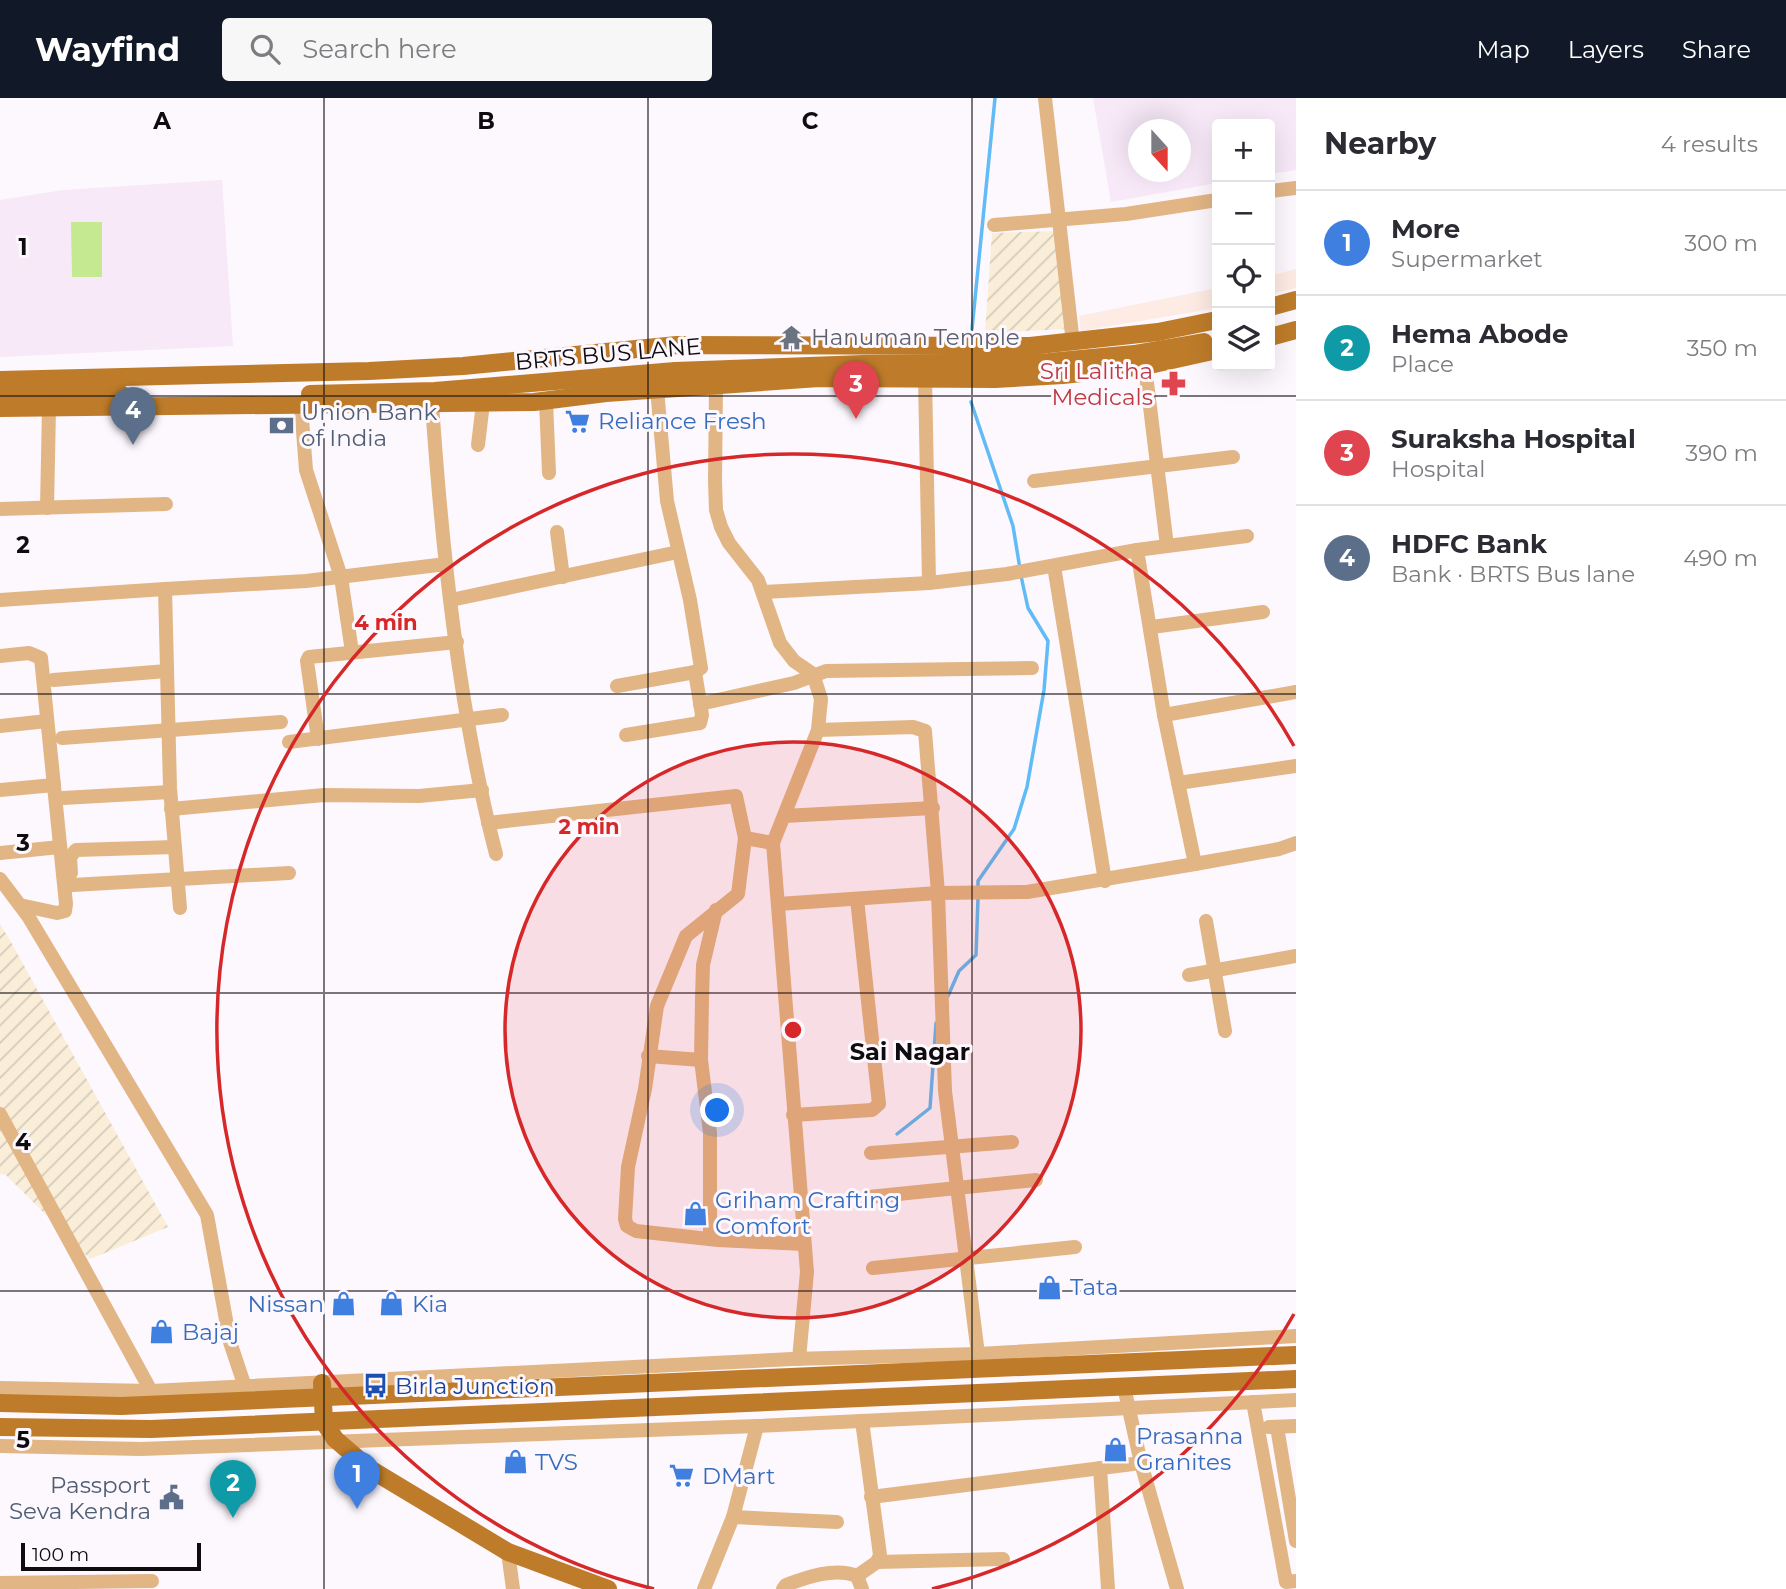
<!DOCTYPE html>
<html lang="en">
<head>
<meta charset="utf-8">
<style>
	body { margin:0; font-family:Montserrat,sans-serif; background:#f7f7f7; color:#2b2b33 }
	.controls { position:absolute; right:21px; top:21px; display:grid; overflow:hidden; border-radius:7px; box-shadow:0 7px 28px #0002 }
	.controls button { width:63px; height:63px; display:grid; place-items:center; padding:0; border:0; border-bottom:2px solid #e1e1e2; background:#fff; color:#2b2b33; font:35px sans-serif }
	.compass { position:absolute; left:1128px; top:21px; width:63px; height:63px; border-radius:50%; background:#fff; box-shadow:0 7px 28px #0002; rotate:159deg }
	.scale { position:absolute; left:21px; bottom:18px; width:180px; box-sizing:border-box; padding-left:7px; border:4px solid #0e0c0f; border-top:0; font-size:19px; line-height:24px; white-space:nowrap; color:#0e0c0f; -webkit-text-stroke:5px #fdf7fe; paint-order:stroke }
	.you { position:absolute; left:718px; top:1013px; width:24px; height:24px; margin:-18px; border:5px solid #fff; border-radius:50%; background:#1a73e8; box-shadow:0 0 0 10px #1a73e833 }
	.badge { display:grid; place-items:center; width:46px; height:46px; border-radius:50%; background:#111827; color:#fff; font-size:23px; font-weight:700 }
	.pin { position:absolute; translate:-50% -58px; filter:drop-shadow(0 2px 4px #0008) }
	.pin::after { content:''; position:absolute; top:37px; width:24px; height:21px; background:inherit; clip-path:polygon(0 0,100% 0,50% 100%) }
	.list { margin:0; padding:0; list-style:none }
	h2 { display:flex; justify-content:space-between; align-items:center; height:91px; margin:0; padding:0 28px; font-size:30px }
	h2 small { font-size:23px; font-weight:400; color:#7c7c81 }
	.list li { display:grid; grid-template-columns:46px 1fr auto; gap:21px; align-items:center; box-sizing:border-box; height:105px; padding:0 28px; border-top:2px solid #e1e1e2 }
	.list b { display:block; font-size:26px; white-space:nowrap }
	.list p { margin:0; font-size:23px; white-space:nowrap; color:#7c7c81 }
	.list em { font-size:23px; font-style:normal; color:#7c7c81 }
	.icon { flex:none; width:38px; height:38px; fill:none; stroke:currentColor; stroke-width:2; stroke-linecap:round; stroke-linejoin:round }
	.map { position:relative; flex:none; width:1296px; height:1491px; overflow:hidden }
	header { display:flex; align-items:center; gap:42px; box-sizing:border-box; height:98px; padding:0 35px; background:#111827; color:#fff }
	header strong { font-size:33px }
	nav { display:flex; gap:38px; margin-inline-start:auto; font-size:24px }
	.search { width:490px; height:63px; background:#f7f7f7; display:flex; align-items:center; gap:18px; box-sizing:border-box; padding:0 24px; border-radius:7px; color:#7c7c81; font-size:26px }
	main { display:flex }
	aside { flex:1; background:#fff }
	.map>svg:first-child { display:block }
</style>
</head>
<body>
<header>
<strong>Wayfind</strong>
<div class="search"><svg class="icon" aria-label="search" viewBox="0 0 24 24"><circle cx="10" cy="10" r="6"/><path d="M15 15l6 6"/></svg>Search here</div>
<nav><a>Map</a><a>Layers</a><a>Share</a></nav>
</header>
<main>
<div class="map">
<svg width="1296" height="1491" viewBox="0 0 1296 1491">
	<defs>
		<pattern id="industrial-furrows" width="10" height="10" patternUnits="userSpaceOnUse" patternTransform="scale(1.75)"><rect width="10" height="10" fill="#faeed9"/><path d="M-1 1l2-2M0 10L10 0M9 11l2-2" fill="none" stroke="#d5cbb9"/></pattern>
	</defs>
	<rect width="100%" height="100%" fill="#fdf7fe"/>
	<g fill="#feebe3">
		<path d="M1296,171v19l-26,6v-18z"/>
		<path d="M1217,190v20l-136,23 -2,-15z"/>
	</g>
	<g fill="url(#industrial-furrows)">
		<path d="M1059,133l8,98 -82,4 7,-100z"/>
		<path d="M0,826l11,18 157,285 -78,32 -84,-84 -6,-1z"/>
	</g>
	<g fill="#f7e9f8" fill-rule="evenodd">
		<path d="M1093,0h203v72l-26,4v-50h-53v59l-106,19zM1138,32h42v42h-42z"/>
		<path d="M222,82l11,166 -233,11v-157l63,-10z"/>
	</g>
	<path fill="#c4e991" d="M71,124h31v55h-30z"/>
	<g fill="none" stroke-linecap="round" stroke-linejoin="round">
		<g stroke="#60bbf7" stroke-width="3.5">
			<path d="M972,231l23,-231"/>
			<path d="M971,304l42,124 7,43"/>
			<path d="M978,792v-9l36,-52 13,-42 17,-97 4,-49 -20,-33 -7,-32"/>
			<path d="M948,898l11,-25 17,-16 2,-57"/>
			<path d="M897,1036l33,-26 6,-85"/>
		</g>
		<g stroke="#e2b585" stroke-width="14">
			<path d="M1045,0l28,245"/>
			<path d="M1270,93l26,-3"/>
			<path d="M994,127l132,-11 91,-14"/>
			<path d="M1145,268l22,180 -30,4 27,165"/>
			<path d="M925,279l4,206"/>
			<path d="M716,287l-1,96 1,29 5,17 8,16 29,37 22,63 14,18 19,13 8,25 -3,31 -45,113 34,429 -8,87"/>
			<path d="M546,303l3,72"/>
			<path d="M432,306c10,146 27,308 64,450"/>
			<path d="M301,307l5,65 35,107 11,75"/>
			<path d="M478,347l5,-42"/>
			<path d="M1034,383l199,-24"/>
			<path d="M47,410l2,-100"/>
			<path d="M0,411l166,-5"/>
			<path d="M557,434l6,45"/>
			<path d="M1167,448l80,-10"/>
			<path d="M1054,468l51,315"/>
			<path d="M165,491l141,-8 140,-17"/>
			<path d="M764,494l165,-9 78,-9 130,-24"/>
			<path d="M0,502l165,-11 5,199 10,120"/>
			<path d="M451,502l227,-48"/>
			<path d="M1152,529l111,-15"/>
			<path d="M0,558l29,-3 12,5 25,246 -1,7 -8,2 -37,-8"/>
			<path d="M53,582l114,-9"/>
			<path d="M617,588l78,-14 6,-4 -11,-68 -23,-99 -10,-112"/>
			<path d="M700,606l94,-21 32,-12 206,-3"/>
			<path d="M0,628l47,-5"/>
			<path d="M626,637l74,-12 2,-8 -7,-43"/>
			<path d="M62,640l219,-16"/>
			<path d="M318,641l-11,-78 2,-4 148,-15"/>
			<path d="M289,644l213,-27"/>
			<path d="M1178,685l118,-17"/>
			<path d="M0,692l54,-5"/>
			<path d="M63,700l107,-6"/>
			<path d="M171,711l153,-14 95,1 63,-6"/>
			<path d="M784,718l149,-8"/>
			<path d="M488,725l248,-27 9,42 28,5"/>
			<path d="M745,740l-7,56 -52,42 -29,70 -12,83 -17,78 -3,52 2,7 9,5 82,9 86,4"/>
			<path d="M0,755l60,-6"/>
			<path d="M1195,766l84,-15 17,-6"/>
			<path d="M71,775l-1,-16 6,-7 99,-3"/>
			<path d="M0,781l28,37 179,299 23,127 15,45"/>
			<path d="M72,787l217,-12"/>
			<path d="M778,806l160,-11 -13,-162 -12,-4 -95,3"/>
			<path d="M1206,823l19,110"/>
			<path d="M1189,877l107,-19"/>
			<path d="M648,958l53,4"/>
			<path d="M0,1016l151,277"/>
			<path d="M793,1017l79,-5 7,-6 -22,-205"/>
			<path d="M871,1055l141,-11"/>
			<path d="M869,1099l167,-17"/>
			<path d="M710,1141v-106l-9,-73 1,-61 1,-34 13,-55"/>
			<path d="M873,1170l202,-21"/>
			<path d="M978,1256l-33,-263 -7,-198 89,-1 168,-28 -31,-149 132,-23"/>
			<path d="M1124,1289l17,76 36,126"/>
			<path d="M0,1290l151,3 641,-32 186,-5 318,-18"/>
			<path d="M1253,1304l33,180 10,-1"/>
			<path d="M1269,1329l27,-1"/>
			<path d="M1277,1329l19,114"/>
			<path d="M0,1348l141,3 616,-23 539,-26"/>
			<path d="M1100,1370l8,121"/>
			<path d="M871,1399l270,-34"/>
			<path d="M733,1419l104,5"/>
			<path d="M508,1454l5,37"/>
			<path d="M877,1464l126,-3"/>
			<path d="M857,1478l20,-14 3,-7 -18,-134"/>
			<path d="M0,1485l152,-2"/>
			<path d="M704,1491l29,-72 24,-91"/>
			<path d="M783,1491l3,-4c21,-8 49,-18 71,-9l5,13"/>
		</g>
		<g stroke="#be7c2a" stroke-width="18">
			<path d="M1270,209l26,-7"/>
			<path d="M1270,239l26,-7"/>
			<path d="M0,282l369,-9 94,-5 214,-21 353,1 128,-14 59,-12"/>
			<path d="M310,296l125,-3 240,-20 188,-7 186,-2 85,-8 70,-12"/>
			<path d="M0,297l121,-1"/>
			<path d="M0,310l534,-6 72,-9 213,-15 176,1 68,-4 82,-9 72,-16"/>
			<path d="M322,1285l2,39 11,17 35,30 138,83 100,37"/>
			<path d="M0,1305l121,3 1175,-51"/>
			<path d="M0,1329l151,2 1145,-50"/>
		</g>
	</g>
	<path fill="none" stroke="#0e0c0f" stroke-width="2" stroke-opacity="0.55" d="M324,0v1491M648,0v1491M972,0v1491M0,298h1296M0,596h1296M0,895h1296M0,1193h1296"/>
	<circle cx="793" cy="932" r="288" fill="#d62828" fill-opacity=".12"/>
	<g fill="none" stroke="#d62828" stroke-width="3.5">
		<circle cx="793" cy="932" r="288"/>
		<path d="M1294 1216A576 576 0 0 1 932 1491M654 1491A576 576 0 1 1 1294 648"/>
	</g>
	<defs>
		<symbol id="temple-bare" viewBox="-9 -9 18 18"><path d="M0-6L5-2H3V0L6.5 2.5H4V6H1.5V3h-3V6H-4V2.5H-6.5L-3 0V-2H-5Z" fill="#6b7280" stroke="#fdf7fe" stroke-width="2.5" paint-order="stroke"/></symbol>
		<symbol id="pharmacy-bare" viewBox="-9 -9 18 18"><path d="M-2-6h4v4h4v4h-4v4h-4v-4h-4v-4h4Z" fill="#e0444e" stroke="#fdf7fe" stroke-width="2.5" paint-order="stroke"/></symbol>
		<symbol id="supermarket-bare" viewBox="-9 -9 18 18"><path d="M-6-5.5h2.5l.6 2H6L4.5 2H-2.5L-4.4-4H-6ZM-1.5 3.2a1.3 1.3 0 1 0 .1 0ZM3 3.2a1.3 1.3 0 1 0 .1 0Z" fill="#3f7fe0" stroke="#fdf7fe" stroke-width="2.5" paint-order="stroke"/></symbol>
		<symbol id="bank-bare" viewBox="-9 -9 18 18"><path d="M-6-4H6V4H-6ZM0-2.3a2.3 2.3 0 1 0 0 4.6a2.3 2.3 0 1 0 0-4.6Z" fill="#5c6f8a" stroke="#fdf7fe" stroke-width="2.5" paint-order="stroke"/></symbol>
		<symbol id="shop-bare" viewBox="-9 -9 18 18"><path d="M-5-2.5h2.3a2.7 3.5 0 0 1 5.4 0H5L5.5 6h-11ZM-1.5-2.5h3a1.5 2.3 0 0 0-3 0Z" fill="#3f7fe0" stroke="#fdf7fe" stroke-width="2.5" paint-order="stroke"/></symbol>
		<symbol id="bus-bare" viewBox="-9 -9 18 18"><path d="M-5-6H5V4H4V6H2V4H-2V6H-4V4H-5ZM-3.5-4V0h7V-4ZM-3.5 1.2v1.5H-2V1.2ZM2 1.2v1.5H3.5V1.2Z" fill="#1a4fb4" stroke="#fdf7fe" stroke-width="2.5" paint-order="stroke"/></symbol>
		<symbol id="civic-bare" viewBox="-9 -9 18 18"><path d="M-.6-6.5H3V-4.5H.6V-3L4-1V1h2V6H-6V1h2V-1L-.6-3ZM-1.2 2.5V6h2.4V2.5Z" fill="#5c6f8a" stroke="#fdf7fe" stroke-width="2.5" paint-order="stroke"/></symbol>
	</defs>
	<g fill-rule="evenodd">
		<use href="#temple-bare" x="774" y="222" width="35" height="35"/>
		<use href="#pharmacy-bare" x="1156" y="268" width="35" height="35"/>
		<use href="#supermarket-bare" x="560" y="306" width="35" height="35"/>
		<use href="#bank-bare" x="264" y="310" width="35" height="35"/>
		<use href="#shop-bare" x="678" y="1098" width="35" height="35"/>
		<use href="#shop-bare" x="1032" y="1172" width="35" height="35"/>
		<use href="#shop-bare" x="326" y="1188" width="35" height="35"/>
		<use href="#shop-bare" x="374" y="1188" width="35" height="35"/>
		<use href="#shop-bare" x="144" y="1216" width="35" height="35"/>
		<use href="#bus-bare" x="358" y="1270" width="35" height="35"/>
		<use href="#shop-bare" x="1098" y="1334" width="35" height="35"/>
		<use href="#shop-bare" x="498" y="1346" width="35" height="35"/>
		<use href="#supermarket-bare" x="664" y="1360" width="35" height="35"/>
		<use href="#civic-bare" x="154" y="1382" width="35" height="35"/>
	</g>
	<g text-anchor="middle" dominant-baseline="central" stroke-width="6" stroke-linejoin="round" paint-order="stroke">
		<g font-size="23" fill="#5b616d" stroke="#fdf7fe" text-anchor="start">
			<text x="811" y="239">Hanuman Temple</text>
		</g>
		<g font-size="23" fill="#0e0c0f" stroke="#fdf7fe">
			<text transform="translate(608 256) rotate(-5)">BRTS BUS LANE</text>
		</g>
		<g font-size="23" fill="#be3a42" stroke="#fdf7fe" text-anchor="end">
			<text x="1153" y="273">Sri Lalitha<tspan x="1153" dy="26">Medicals</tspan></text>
		</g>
		<g font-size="23" fill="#4e5e75" stroke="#fdf7fe" text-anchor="start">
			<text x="301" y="314">Union Bank<tspan x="301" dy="26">of India</tspan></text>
			<text x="151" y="1387" text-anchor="end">Passport<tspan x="151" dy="26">Seva Kendra</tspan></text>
		</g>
		<g font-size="23" fill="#366cbe" stroke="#fdf7fe" text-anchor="start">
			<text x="598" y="323">Reliance Fresh</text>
			<text x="715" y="1102">Griham Crafting<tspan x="715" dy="26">Comfort</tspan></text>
			<text x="1070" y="1189">Tata</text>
			<text x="324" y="1206" text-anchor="end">Nissan</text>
			<text x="412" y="1206">Kia</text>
			<text x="182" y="1234">Bajaj</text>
			<text x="1136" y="1338">Prasanna<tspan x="1136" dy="26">Granites</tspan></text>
			<text x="535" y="1364">TVS</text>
			<text x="702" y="1378">DMart</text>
		</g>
		<g font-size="23" fill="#164399" stroke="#fdf7fe" text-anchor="start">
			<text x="395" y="1288">Birla Junction</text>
		</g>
		<g font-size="24" font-weight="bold" fill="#0e0c0f" stroke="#fdf7fe">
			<text x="910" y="953">Sai Nagar</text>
		</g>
	</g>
	<g font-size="23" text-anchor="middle" font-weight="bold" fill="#0e0c0f" stroke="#fdf7fe" stroke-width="6" stroke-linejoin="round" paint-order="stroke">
		<text x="162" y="31">A</text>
		<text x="486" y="31">B</text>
		<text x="810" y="31">C</text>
		<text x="23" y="157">1</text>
		<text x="23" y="455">2</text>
		<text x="23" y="753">3</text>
		<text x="23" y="1052">4</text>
		<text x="23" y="1350">5</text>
	</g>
	<circle cx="793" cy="932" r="10" fill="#d62828" stroke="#fdf7fe" stroke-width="3.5"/>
	<g font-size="21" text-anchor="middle" font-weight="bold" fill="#d62828" stroke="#fdf7fe" stroke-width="6" stroke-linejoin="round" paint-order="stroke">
		<text x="386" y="532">4 min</text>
		<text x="589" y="736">2 min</text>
	</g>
</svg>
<div class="controls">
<button>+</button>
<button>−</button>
<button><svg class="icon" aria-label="locate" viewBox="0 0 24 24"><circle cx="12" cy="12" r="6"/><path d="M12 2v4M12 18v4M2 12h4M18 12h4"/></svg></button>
<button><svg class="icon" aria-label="layers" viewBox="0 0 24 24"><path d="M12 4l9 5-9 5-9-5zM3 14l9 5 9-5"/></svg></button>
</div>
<svg class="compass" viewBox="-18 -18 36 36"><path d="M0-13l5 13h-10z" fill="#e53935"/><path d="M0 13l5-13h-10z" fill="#7c7c81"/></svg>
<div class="scale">100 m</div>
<div class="you"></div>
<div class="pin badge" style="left:357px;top:1411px;background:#3f7fe0">1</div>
<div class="pin badge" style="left:233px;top:1420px;background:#0f9aa8">2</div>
<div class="pin badge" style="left:856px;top:321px;background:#e0444e">3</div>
<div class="pin badge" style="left:133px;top:347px;background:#5c6f8a">4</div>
</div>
<aside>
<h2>Nearby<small>4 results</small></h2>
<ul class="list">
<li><span class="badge" style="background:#3f7fe0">1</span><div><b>More</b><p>Supermarket</p></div><em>300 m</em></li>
<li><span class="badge" style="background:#0f9aa8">2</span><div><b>Hema Abode</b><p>Place</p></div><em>350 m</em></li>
<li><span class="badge" style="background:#e0444e">3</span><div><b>Suraksha Hospital</b><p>Hospital</p></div><em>390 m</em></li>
<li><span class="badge" style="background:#5c6f8a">4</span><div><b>HDFC Bank</b><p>Bank · BRTS Bus lane</p></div><em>490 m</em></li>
</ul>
</aside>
</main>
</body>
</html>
